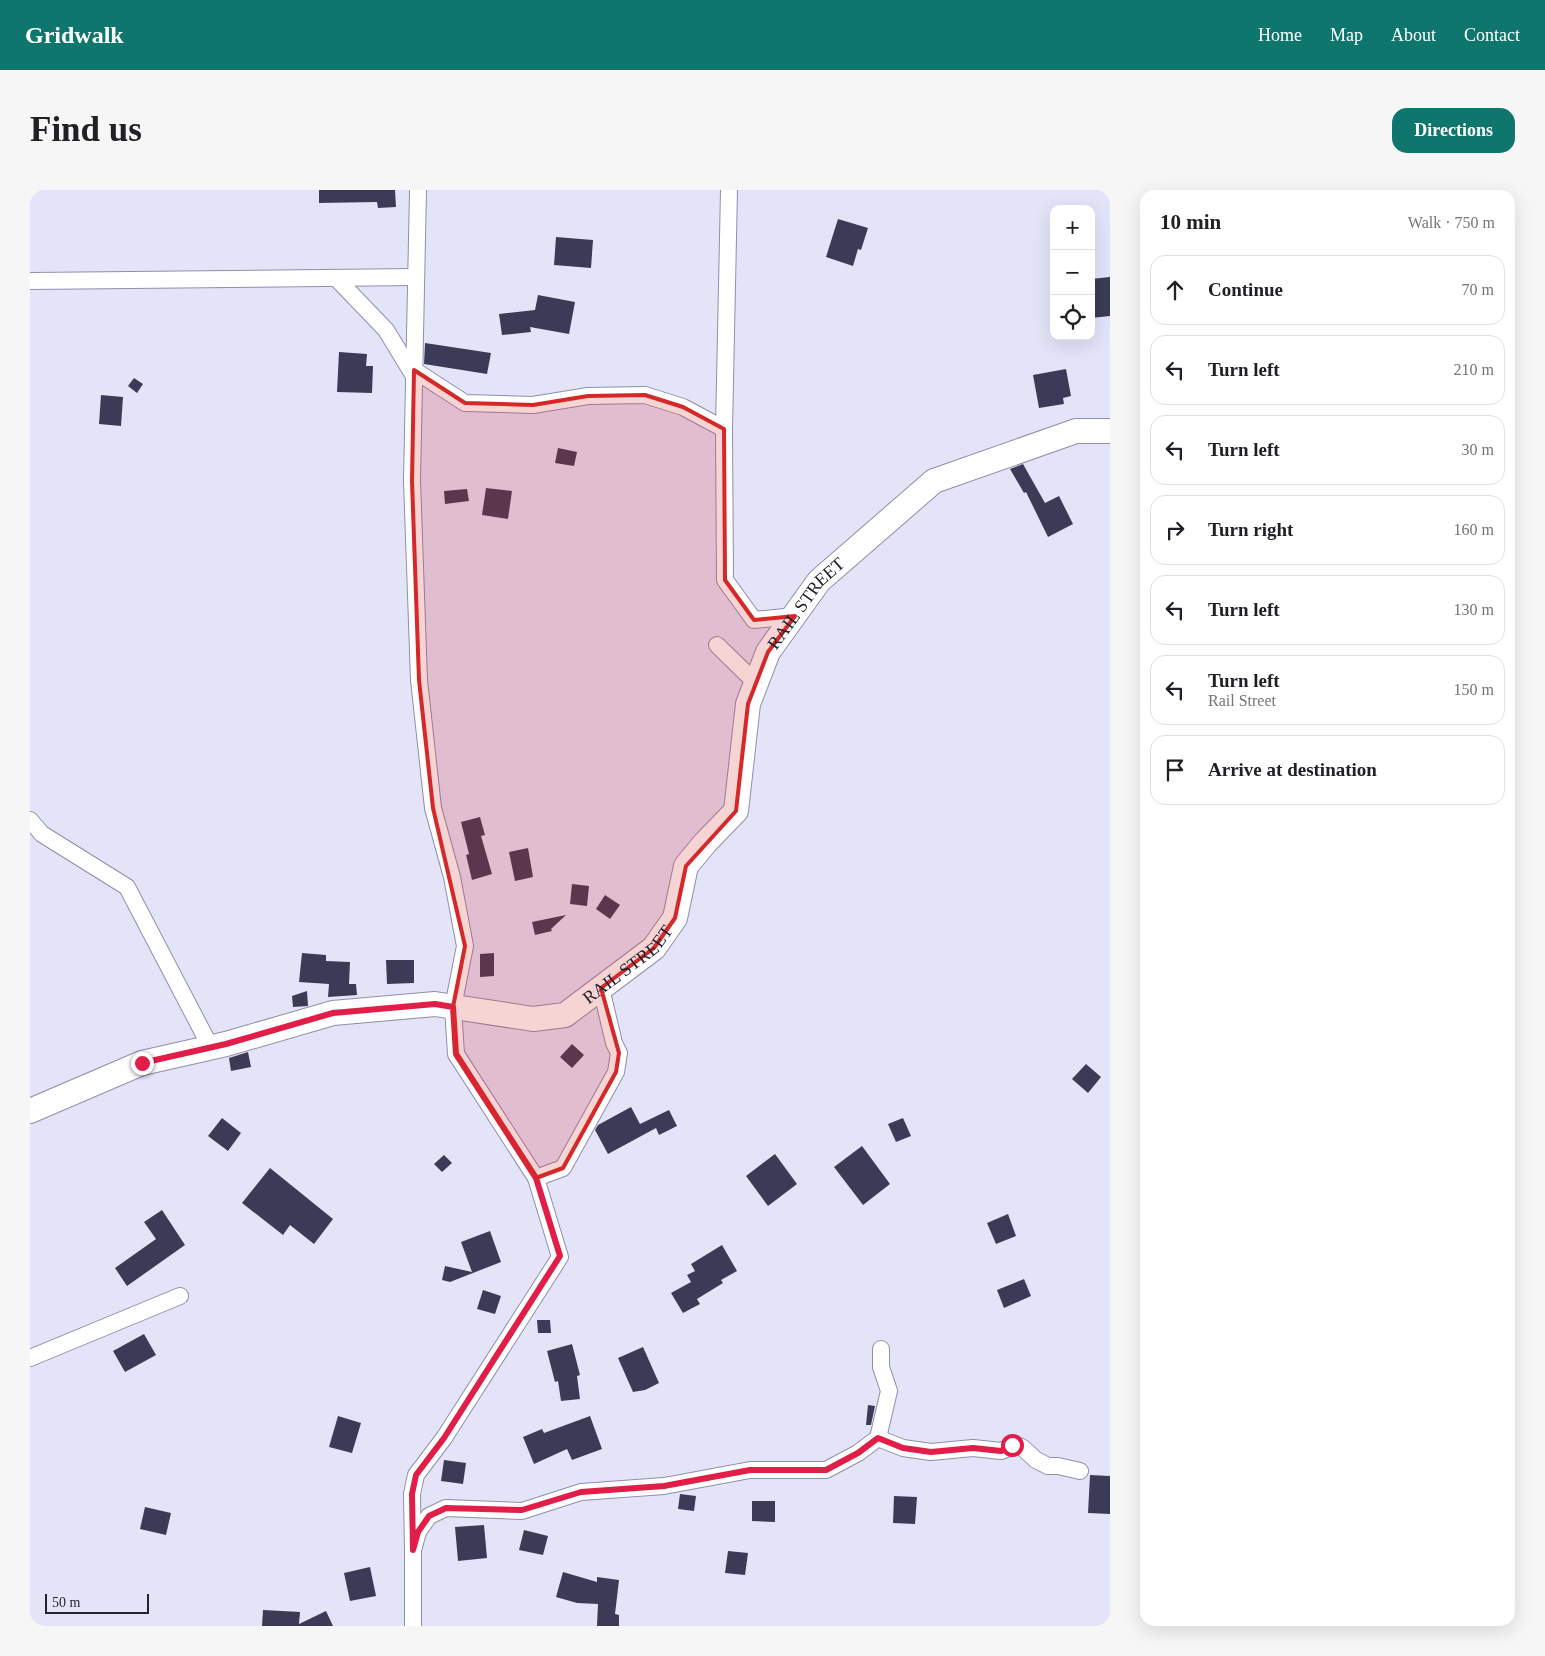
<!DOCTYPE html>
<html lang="en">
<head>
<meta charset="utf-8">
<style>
	body { margin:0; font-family:"Times New Roman",serif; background:#f6f6f6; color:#202124 }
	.controls { position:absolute; right:15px; top:15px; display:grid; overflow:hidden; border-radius:10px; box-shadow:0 5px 20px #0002 }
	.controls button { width:45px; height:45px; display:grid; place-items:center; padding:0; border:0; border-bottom:1px solid #e0e0e0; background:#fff; color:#202124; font:25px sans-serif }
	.scale { position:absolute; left:15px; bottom:12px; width:104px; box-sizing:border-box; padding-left:5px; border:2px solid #23232f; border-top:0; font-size:14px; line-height:18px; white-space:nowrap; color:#23232f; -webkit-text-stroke:4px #e4e4f9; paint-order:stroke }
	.stop { position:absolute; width:15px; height:15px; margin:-11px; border:4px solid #e11d48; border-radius:50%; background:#fff }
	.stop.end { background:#e11d48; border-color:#fff; box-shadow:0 1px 5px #0008 }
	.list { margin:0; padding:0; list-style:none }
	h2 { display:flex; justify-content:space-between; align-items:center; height:65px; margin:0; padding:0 20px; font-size:21px }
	h2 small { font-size:16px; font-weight:400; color:#757577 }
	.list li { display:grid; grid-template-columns:32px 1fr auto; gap:15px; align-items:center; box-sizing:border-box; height:70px; margin:0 10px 10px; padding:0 10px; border:1px solid #e0e0e0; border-radius:15px }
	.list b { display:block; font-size:19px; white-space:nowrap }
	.list p { margin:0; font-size:16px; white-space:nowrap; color:#757577 }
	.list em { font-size:16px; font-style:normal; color:#757577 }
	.icon { flex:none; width:28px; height:28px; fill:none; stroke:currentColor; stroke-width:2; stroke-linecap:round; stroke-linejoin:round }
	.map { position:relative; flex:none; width:1080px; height:1436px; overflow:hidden; border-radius:15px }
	header { display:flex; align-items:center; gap:30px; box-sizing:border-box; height:70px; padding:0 25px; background:#0f766e; color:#fff }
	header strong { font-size:24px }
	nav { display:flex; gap:28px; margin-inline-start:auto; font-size:18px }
	.intro { display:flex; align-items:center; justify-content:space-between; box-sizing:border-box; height:120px; padding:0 30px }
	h1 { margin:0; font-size:35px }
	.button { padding:12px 22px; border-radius:15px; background:#0f766e; color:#fff; font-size:18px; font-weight:700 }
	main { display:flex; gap:30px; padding:0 30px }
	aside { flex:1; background:#fff; border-radius:15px; box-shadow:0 5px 20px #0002 }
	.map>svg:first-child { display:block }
</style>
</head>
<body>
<header>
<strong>Gridwalk</strong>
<nav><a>Home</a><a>Map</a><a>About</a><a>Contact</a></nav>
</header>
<div class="intro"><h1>Find us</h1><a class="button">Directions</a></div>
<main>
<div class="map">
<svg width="1080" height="1436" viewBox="0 0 1080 1436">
	<rect width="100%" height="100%" fill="#e4e4f9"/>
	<g fill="#3c3b57">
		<path d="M289,0h76l1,17 -18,1 -1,-6 -58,1z"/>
		<path d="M808,29l30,9 -7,22 -3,-1 -5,17 -27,-9z"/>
		<path d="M526,47l37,3 -2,28 -37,-3z"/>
		<path d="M1080,87v39l-19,2v-39z"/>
		<path d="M508,105l37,7 -6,32 -39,-7 1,5 -29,3 -3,-21 36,-4z"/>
		<path d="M395,153l66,10 -4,21 -63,-10z"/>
		<path d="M309,162l28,2 -1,12h7l-1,27 -35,-1z"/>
		<path d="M1036,179l5,27 -8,2 1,6 -25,4 -6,-33z"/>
		<path d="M104,188l9,6 -6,9 -9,-7z"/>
		<path d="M71,205l22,2 -2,29 -22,-2z"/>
		<path d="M528,258l19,4 -3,14 -19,-3z"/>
		<path d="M993,274l22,39 14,-7 14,28 -25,13 -22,-45 -2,1 -14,-24z"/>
		<path d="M456,298l26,3 -4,28 -26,-4z"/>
		<path d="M437,299l2,12 -24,3 -1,-13z"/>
		<path d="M450,627l5,18 -4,1 11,38 -20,6 -6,-25 3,-1 -8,-32z"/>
		<path d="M498,658l5,29 -18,4 -6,-29z"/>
		<path d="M542,694l17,2 -2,20 -17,-2z"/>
		<path d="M575,705l15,10 -10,14 -14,-10z"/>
		<path d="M536,725l-15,14 1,2 -17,4 -3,-13z"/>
		<path d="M272,763l24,2v6l24,1 -1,22h7l1,11 -29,2 1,-13 -30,-2z"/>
		<path d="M464,763v23l-14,1v-23z"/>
		<path d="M356,770h28v23l-27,1z"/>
		<path d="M277,801l1,15 -15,1 -1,-11z"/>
		<path d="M542,854l12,11 -12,13 -12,-11z"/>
		<path d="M218,862l3,15 -20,4 -2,-13z"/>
		<path d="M1056,874l15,13 -13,16 -16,-14z"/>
		<path d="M601,917l9,17 29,-14 8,16 -18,9 -3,-7 -48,26 -13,-24 3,-5z"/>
		<path d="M192,928l19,15 -13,18 -20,-15z"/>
		<path d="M873,928l8,18 -15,6 -8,-18z"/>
		<path d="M832,956l28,38 -27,21 -29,-38z"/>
		<path d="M745,964l22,30 -29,22 -22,-30z"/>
		<path d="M414,965l8,8 -10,9 -8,-8z"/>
		<path d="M240,978l63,51 -19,25 -24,-19 -7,10 -41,-32z"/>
		<path d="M132,1020l23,35 -58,41 -12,-18 41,-29 -12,-17z"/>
		<path d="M978,1024l8,22 -20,8 -9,-21z"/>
		<path d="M460,1041l11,31 -51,20 -8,-2 3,-14 27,6 -11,-30z"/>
		<path d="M692,1055l15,26 -16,9 2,3 -26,16 3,5 -17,9 -12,-20 20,-11 -4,-7 8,-4 -4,-7z"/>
		<path d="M994,1089l7,17 -27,12 -7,-18z"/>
		<path d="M453,1100l18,6 -6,18 -18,-5z"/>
		<path d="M507,1130h13l1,13h-13z"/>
		<path d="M114,1144l12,21 -31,17 -12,-21z"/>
		<path d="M542,1154l8,31 -3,1 3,23 -19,2 -3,-20 -3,1 -8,-31z"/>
		<path d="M613,1157l16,36 -14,7 -12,2 -15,-34z"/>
		<path d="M838,1215l7,1 -4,19h-5z"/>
		<path d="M308,1226l23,7 -9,30 -23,-6z"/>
		<path d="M560,1226l12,33 -30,11 -5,-11 -33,15 -11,-27 19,-8 2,4z"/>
		<path d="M414,1270l22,3 -3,21 -22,-3z"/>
		<path d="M1060,1285l20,1v38l-22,-1z"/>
		<path d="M650,1304l16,2 -2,15 -16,-2z"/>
		<path d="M864,1306l23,1 -2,27 -22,-1z"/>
		<path d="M722,1311h23v21l-23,-1z"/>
		<path d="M115,1317l26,6 -5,22 -26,-6z"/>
		<path d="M454,1335l3,33 -29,3 -3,-34z"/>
		<path d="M494,1340l24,6 -5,19 -24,-5z"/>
		<path d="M698,1361l20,2 -3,22 -20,-2z"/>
		<path d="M340,1377l6,29 -26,5 -6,-28z"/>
		<path d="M533,1382l34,10v-5l22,3 -4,34 4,1v11h-22l1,-22 -21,-1 -21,-6z"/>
		<path d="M233,1420l37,2 -1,12 27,-13 7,15h-71z"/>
	</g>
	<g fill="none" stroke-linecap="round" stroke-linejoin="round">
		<defs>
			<g id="street">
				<path d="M306,88l50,52 28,46"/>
				<path d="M0,91l386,-4"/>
				<path d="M384,180l51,33 68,2 55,-9 57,-1 38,12 41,22 1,151 29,40 41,-4"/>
				<path d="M694,239l5,-239"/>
				<path d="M687,455l39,38"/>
				<path d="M0,630l12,14 85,53 84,161"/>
				<path d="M506,988l27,-10 53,-96 3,-19 -5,-10 -13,-55"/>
				<path d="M0,1168l150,-62"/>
				<path d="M848,1248l25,10 28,4 42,-4 28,3 16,-6 6,3 13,12 12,6h10l22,5"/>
				<path d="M383,1360l-1,-56 4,-19 28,-37 116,-181 -24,-79 -80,-124 -3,-47 12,-61 -13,-69 -19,-69 -14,-128 -7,-199 6,-291"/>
				<path d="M383,1436v-76l5,-18 11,-16 17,-8 76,3 59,-19 83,-6 86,-16h76l32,-17 20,-15 11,-47 -8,-24v-18"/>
			</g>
			<g id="secondary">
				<path id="s1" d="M0,921l112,-48 84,-19 107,-31 102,-9 98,15 32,-4 89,-67 21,-30 11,-52 19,-23 31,-32 12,-107 20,-52 51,-71 115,-100 142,-50h34"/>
			</g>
		</defs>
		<use href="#street" stroke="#8e8eae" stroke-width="18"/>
		<use href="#secondary" stroke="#8e8eae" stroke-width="26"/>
		<use href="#street" stroke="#fff" stroke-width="16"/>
		<use href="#secondary" stroke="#fff" stroke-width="24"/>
	</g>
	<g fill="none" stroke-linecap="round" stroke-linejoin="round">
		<path stroke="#e11d48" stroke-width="6" d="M112,873l84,-19 107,-31 102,-9 18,3 3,47 80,124 24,78 -116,182 -28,37 -4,19 1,56 5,-18 11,-16 17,-8 76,2 59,-18 83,-6 86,-16h76l32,-17 20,-15 25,10 28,4 42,-4 28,3 11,-6"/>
	</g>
	<path fill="#d62828" fill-opacity="0.2" stroke="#d62828" stroke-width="4" stroke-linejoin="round" d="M384,180l51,33 68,2 55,-9 57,-1 38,12 41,22 1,151 29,40 41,-4 -27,36 -20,52 -12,107 -50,55 -11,52 -21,30 -53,40 18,65 -3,19 -53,96 -27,10 -80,-124 -3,-47 12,-61 -32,-138 -14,-128 -7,-199z"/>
	<g text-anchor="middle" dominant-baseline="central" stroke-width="5" stroke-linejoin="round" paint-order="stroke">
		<g font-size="18" fill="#23232f" stroke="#e4e4f9">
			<text stroke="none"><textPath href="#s1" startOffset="1054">RAIL STREET</textPath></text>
			<text stroke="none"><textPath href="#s1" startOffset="634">RAIL STREET</textPath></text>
		</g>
	</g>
</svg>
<div class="controls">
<button>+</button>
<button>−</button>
<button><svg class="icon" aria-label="locate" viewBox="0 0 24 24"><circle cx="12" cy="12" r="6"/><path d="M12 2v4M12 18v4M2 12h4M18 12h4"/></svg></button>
</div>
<div class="scale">50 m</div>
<div class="stop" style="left:982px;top:1255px"></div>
<div class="stop end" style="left:112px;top:873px"></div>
</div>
<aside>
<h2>10 min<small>Walk · 750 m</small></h2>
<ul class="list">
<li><svg class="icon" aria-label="ahead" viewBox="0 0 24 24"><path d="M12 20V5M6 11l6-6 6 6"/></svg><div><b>Continue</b></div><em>70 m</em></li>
<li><svg class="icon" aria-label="left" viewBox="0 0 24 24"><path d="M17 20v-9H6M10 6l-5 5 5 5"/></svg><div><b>Turn left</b></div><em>210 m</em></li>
<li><svg class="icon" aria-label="left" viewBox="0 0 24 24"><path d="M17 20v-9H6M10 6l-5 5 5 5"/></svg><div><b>Turn left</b></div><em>30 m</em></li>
<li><svg class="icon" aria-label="right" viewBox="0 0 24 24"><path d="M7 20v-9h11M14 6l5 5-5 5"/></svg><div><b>Turn right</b></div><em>160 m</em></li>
<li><svg class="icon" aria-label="left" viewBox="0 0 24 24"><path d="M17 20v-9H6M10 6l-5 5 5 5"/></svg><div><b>Turn left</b></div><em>130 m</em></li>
<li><svg class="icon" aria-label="left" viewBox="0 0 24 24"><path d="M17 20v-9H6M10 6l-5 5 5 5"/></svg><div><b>Turn left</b><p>Rail Street</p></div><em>150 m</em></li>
<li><svg class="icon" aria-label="arrive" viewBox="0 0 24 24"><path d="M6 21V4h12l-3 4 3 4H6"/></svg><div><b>Arrive at destination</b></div></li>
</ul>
</aside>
</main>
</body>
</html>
